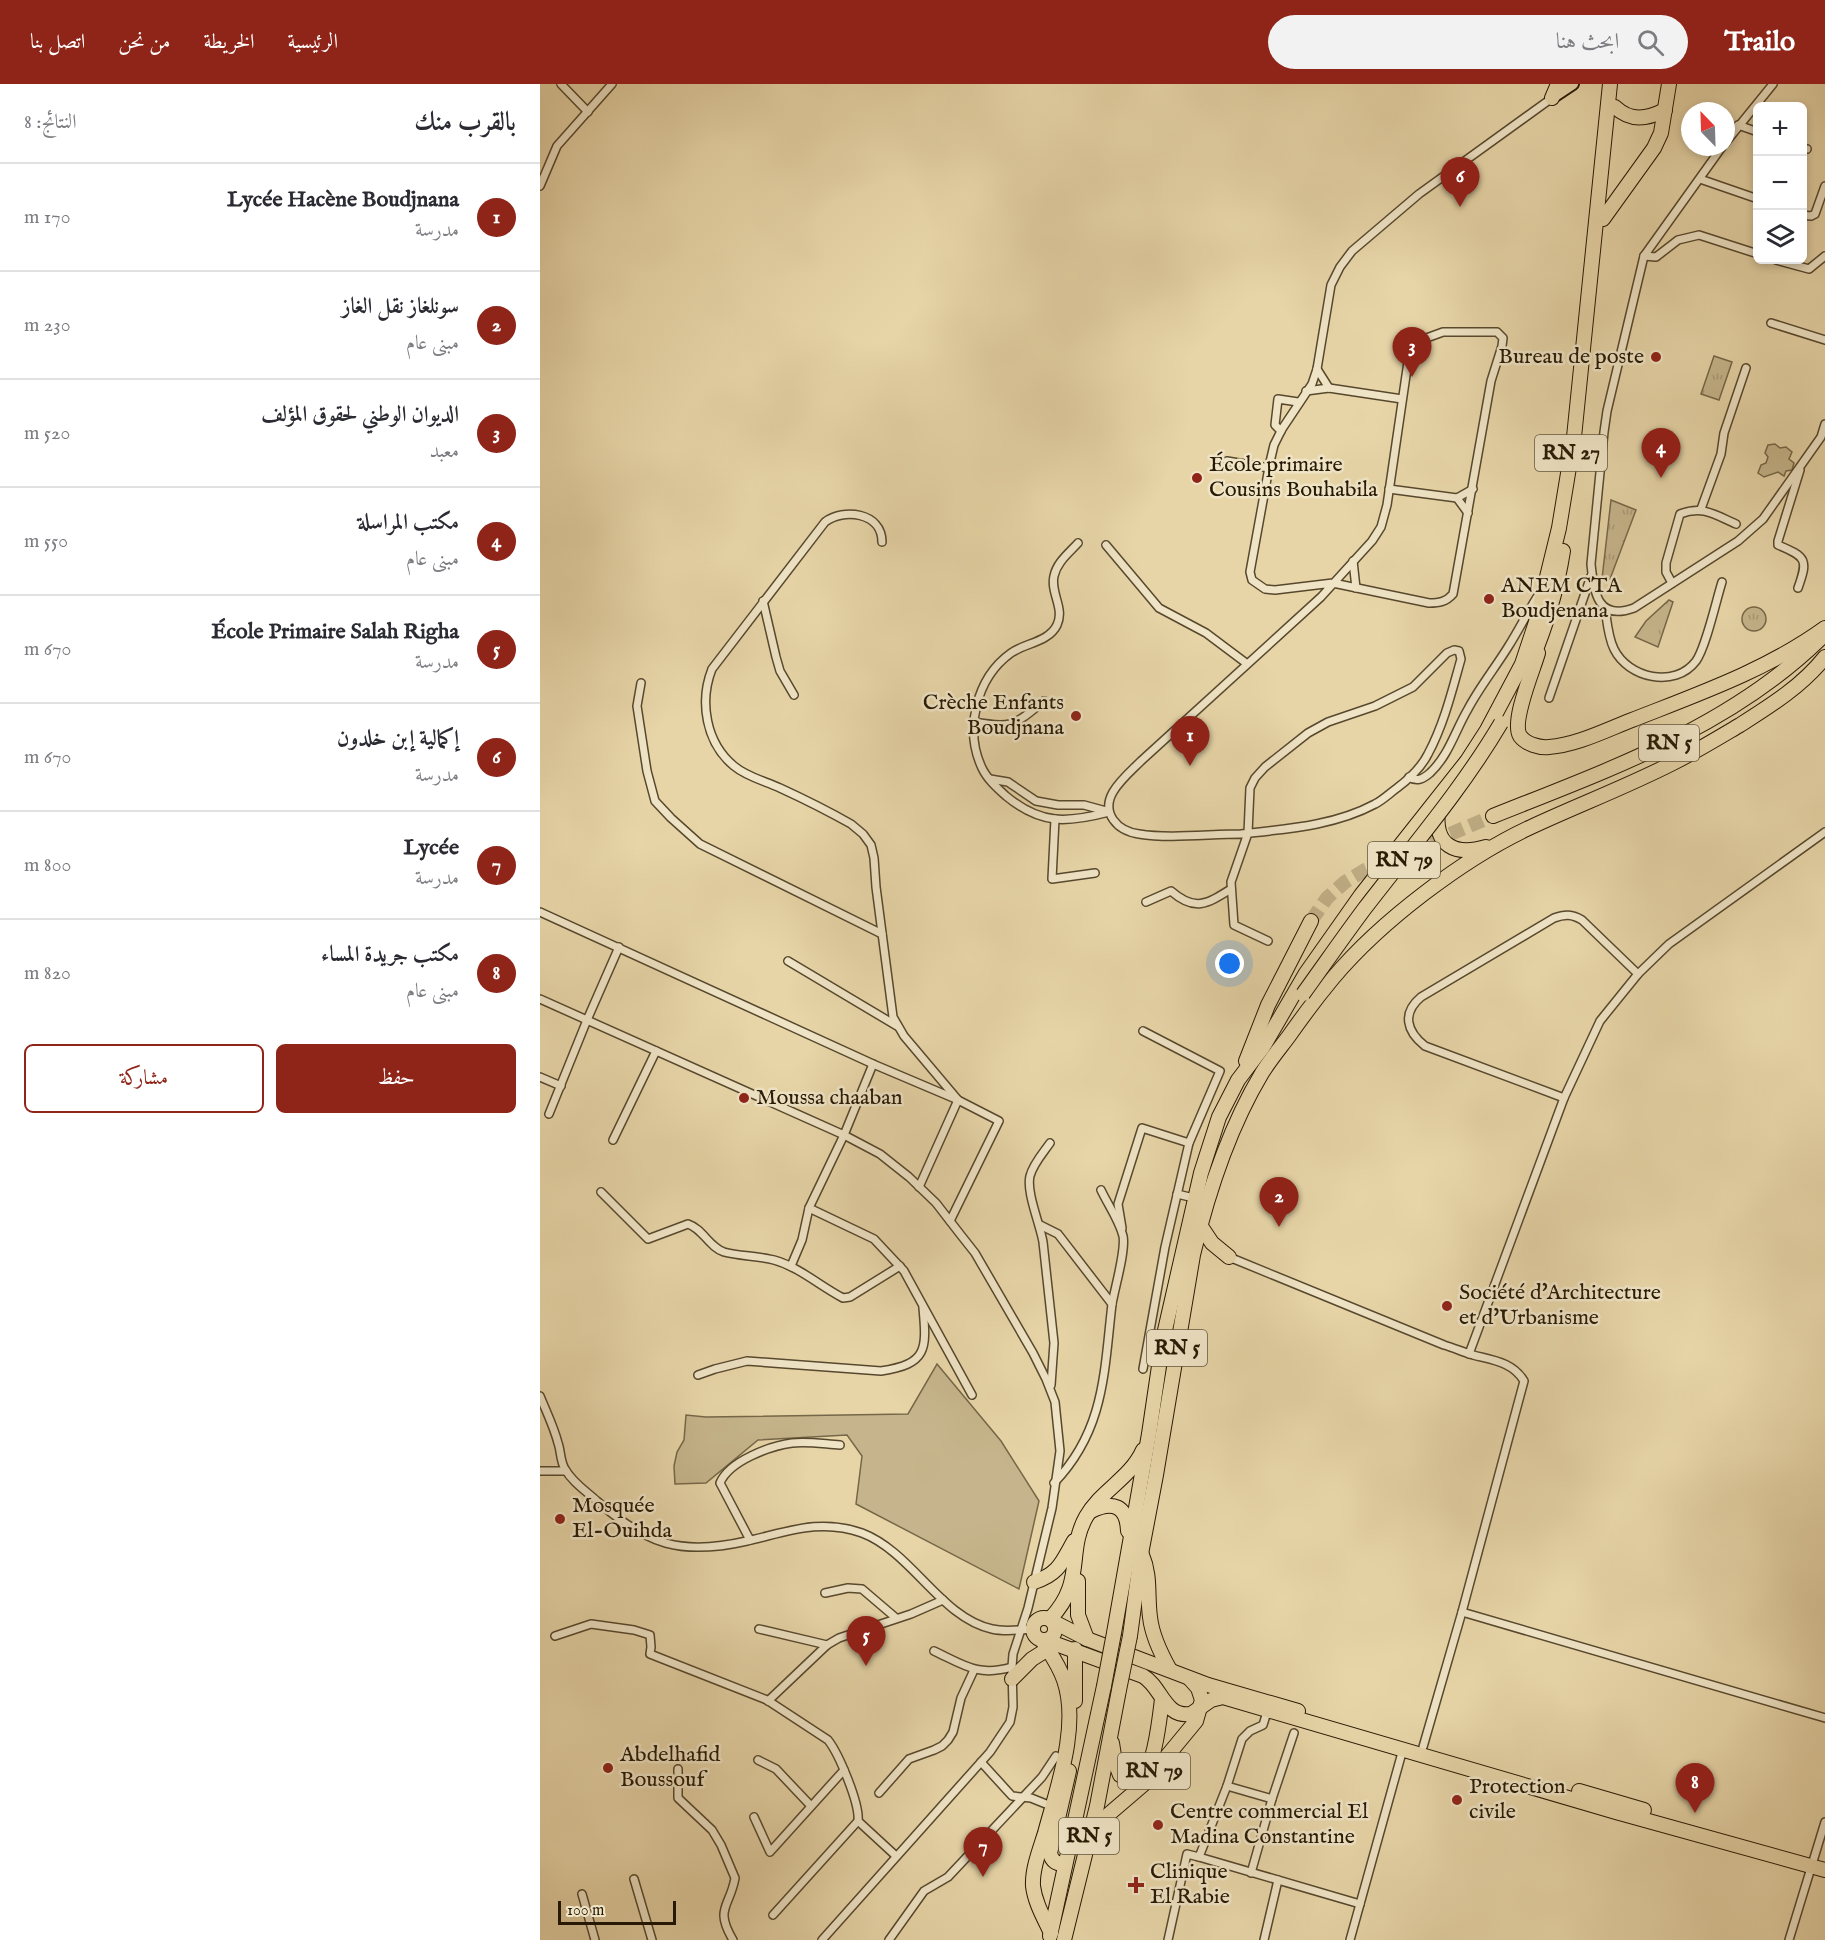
<!DOCTYPE html>
<html lang="ar">
<head>
<meta charset="utf-8">
<style>
	body { margin:0; font-family:"IM FELL English",Amiri,serif; background:#f2f2f3; color:#2b2b33; direction:rtl }
	.controls { position:absolute; right:18px; top:18px; display:grid; overflow:hidden; border-radius:9px; box-shadow:0 3px 9px #0003 }
	.controls button { width:54px; height:54px; display:grid; place-items:center; padding:0; border:0; border-bottom:2px solid #e1e1e2; background:#fff; color:#2b2b33; font:30px sans-serif }
	.compass { position:absolute; left:1141px; top:18px; width:54px; height:54px; border-radius:50%; background:#fff; box-shadow:0 3px 9px #0003; rotate:337deg }
	.scale { position:absolute; left:18px; bottom:15px; width:118px; box-sizing:border-box; padding-left:6px; border:3px solid #271904; border-top:0; font-size:16px; line-height:21px; white-space:nowrap; color:#271904; -webkit-text-stroke:4px #efe4c6; paint-order:stroke }
	.you { position:absolute; left:690px; top:880px; width:21px; height:21px; margin:-15px; border:4px solid #fff; border-radius:50%; background:#1a73e8; box-shadow:0 0 0 9px #1a73e833 }
	.badge { display:grid; place-items:center; width:39px; height:39px; border-radius:50%; background:#8f2418; color:#fff; font-size:20px; font-weight:700 }
	.pin { position:absolute; translate:-50% -50px; filter:drop-shadow(0 2px 3px #0008) }
	.pin::after { content:''; position:absolute; top:32px; width:21px; height:18px; background:inherit; clip-path:polygon(0 0,100% 0,50% 100%) }
	.list { margin:0; padding:0; list-style:none }
	h2 { display:flex; justify-content:space-between; align-items:center; height:78px; margin:0; padding:0 24px; font-size:26px }
	h2 small { font-size:20px; font-weight:400; color:#7c7c81 }
	.list li { display:grid; grid-template-columns:39px 1fr auto; gap:18px; align-items:center; box-sizing:border-box; height:108px; padding:0 24px; border-top:2px solid #e1e1e2 }
	.list b { display:block; font-size:22px; white-space:nowrap }
	.list p { margin:0; font-size:20px; white-space:nowrap; color:#7c7c81 }
	.list em { font-size:20px; font-style:normal; color:#7c7c81 }
	.actions { display:flex; gap:12px; padding:18px 24px }
	.actions a { flex:1; padding:14px 0; border:2px solid #8f2418; border-radius:9px; text-align:center; font-size:21px; color:#8f2418 }
	.actions .main { background:#8f2418; color:#fff }
	.icon { flex:none; width:33px; height:33px; fill:none; stroke:currentColor; stroke-width:2; stroke-linecap:round; stroke-linejoin:round }
	.map { position:relative; flex:none; width:1285px; height:1856px; overflow:hidden; direction:ltr }
	header { display:flex; align-items:center; gap:36px; box-sizing:border-box; height:84px; padding:0 30px; background:#8f2418; color:#fff }
	header strong { font-size:28px }
	nav { display:flex; gap:33px; margin-inline-start:auto; font-size:21px }
	.search { width:420px; height:54px; background:#f2f2f3; display:flex; align-items:center; gap:15px; box-sizing:border-box; padding:0 21px; border-radius:33px; color:#7c7c81; font-size:22px }
	main { display:flex }
	aside { flex:1; background:#fff }
	.map>svg:first-child { display:block }
</style>
</head>
<body>
<header>
<strong>Trailo</strong>
<div class="search"><svg class="icon" aria-label="search" viewBox="0 0 24 24"><circle cx="10" cy="10" r="6"/><path d="M15 15l6 6"/></svg>ابحث هنا</div>
<nav><a>الرئيسية</a><a>الخريطة</a><a>من نحن</a><a>اتصل بنا</a></nav>
</header>
<main>
<div class="map">
<svg width="1285" height="1856" viewBox="0 0 1285 1856">
	<defs>
		<pattern id="park-tufts" width="24" height="20" patternUnits="userSpaceOnUse" patternTransform="scale(1.5)"><rect width="24" height="20" fill="#c6b58c"/><path d="M3 7l-1-3M5 7V3M7 7l1-3M15 17l-1-3M17 17v-4M19 17l1-3" fill="none" stroke="#aa9b77"/></pattern>
	</defs>
	<rect width="100%" height="100%" fill="#e7d5a8"/>
	<filter id="stains"><feTurbulence type="fractalNoise" baseFrequency=".00333" numOctaves="4"/><feColorMatrix values="0 0 0 0 .2 0 0 0 0 .09 0 0 0 0 .02 0 0 0 .5 -.17"/></filter>
	<radialGradient id="worn" r=".72"><stop offset=".6" stop-color="#630" stop-opacity="0"/><stop offset="1" stop-color="#630" stop-opacity=".3"/></radialGradient>
	<g fill="#c6b58c" stroke="#766748" stroke-width="1.5">
		<path d="M1235,360l5,4 6,-1 6,5 -3,7 5,4 -2,7 -6,1 -2,5 -6,-4 -14,5 -6,-4 3,-8 5,-2 2,-6 -3,-4 3,-8z"/>
		<path d="M397,1280l64,77 38,60 -20,88 -163,-85 6,-48 -15,-21 -89,5 -52,43 -31,1 -1,-18 3,-14 7,-12 2,-25 20,2 202,-3z"/>
	</g>
	<g fill="url(#park-tufts)" stroke="#766748" stroke-width="1.5">
		<path d="M1174,272l18,6 -13,38 -18,-6z"/>
		<path d="M1071,416l25,10 -26,69h-8z"/>
		<path d="M1129,516l4,2 -15,45 -23,-10 11,-16z"/>
		<circle cx="1214" cy="535" r="12"/>
	</g>
	<g fill="none" stroke-linecap="round" stroke-linejoin="round">
		<path stroke="#c1af87" stroke-width="14" stroke-dasharray="14 7" stroke-linecap="butt" d="M771,837l16,-23 18,-16 20,-12 128,-54"/>
		<defs>
			<g id="street">
				<path d="M21,0l27,28"/>
				<path d="M1198,41l20,7"/>
				<path d="M1186,58l47,-58"/>
				<path d="M1182,63l-78,109 -37,155 -3,21 -13,132c3,30 7,57 43,44l104,-67 25,-22 58,-82 4,-13"/>
				<path d="M1262,64l5,1"/>
				<path d="M1160,95l58,20"/>
				<path d="M0,102l17,-40 55,-62"/>
				<path d="M1262,131l9,1 4,-2 10,-28"/>
				<path d="M1104,172l12,1 22,-17 21,-5 59,19"/>
				<path d="M1236,176l33,9 16,-13"/>
				<path d="M1231,239l54,17"/>
				<path d="M777,285l12,19"/>
				<path d="M766,307l23,-3 73,11"/>
				<path d="M741,347l-6,-6 3,-26 20,3"/>
				<path d="M687,377l42,7"/>
				<path d="M849,405l68,9"/>
				<path d="M1161,425l20,-55 3,-21 22,-65"/>
				<path d="M928,429l-11,-15 16,-9"/>
				<path d="M342,458c0,-30 -39,-34 -57,-20l-113,147c-13,33 -6,74 22,97 13,11 31,15 46,22 24,11 48,23 71,36l12,10 8,11 3,13 2,29 17,130 11,19 54,64 -39,87"/>
				<path d="M538,459c-9,10 -21,19 -24,33 -4,17 11,32 3,49 -8,17 -32,18 -46,28 -35,25 -47,77 -29,115 5,11 15,20 24,28 35,29 61,27 103,16"/>
				<path d="M566,461l53,63 47,25 40,30"/>
				<path d="M813,477l3,27"/>
				<path d="M1132,499l-6,-11v-9l14,-49c23,-9 35,1 56,10"/>
				<path d="M1258,504c10,-28 9,-31 -20,-43v-4l22,-71"/>
				<path d="M223,517l13,56 4,14 14,24"/>
				<path d="M1065,524c2,13 3,29 9,41 14,29 61,40 82,12 10,-14 20,-60 26,-79"/>
				<path d="M101,599l-4,23 10,65 8,30 16,17 29,26 182,90"/>
				<path d="M1009,614l42,-122"/>
				<path d="M434,638c39,7 40,3 70,-21"/>
				<path d="M869,693c8,5 14,2 21,-4 19,-18 25,-42 38,-64 11,-21 27,-41 40,-62 11,-17 20,-36 31,-53"/>
				<path d="M450,695l18,3 28,19 22,4h26l22,6"/>
				<path d="M515,735l-3,60 43,-6"/>
				<path d="M606,818l25,-11c24,21 36,13 60,-2"/>
				<path d="M0,828l333,152 85,36 41,21 -49,100"/>
				<path d="M728,857l-34,-16 -3,-43 17,-49 2,-45 5,-10 10,-11 43,-34 20,-11 47,-16 38,-19 34,-34 7,-3 5,1 2,8c-9,32 -17,65 -33,95 -7,14 -19,25 -31,34 -7,5 -14,12 -22,16 -41,22 -89,25 -134,30 -31,0 -72,5 -102,0 -22,-3 -38,-21 -26,-42 7,-12 18,-21 28,-31l180,-164 51,-56 9,-14 6,-22 22,-150 4,-8 8,-7 22,-8h54l6,6 -1,8 -11,35 -38,213c-7,8 -14,9 -24,9l-96,-20 -58,7 -10,-1 -13,-9 -2,-8 20,-110 4,-17 8,-16 30,-45 5,-15 14,-84 9,-18 12,-16 67,-57 133,-96"/>
				<path d="M248,877l109,65"/>
				<path d="M0,915l304,136 36,19 29,23 27,26 24,31 15,19 58,100 13,26 9,23 5,49 -8,57 -24,100 -15,46 -1,13 1,40 -3,15 -20,30 -168,188"/>
				<path d="M333,980l-29,71 -35,73 65,31 30,32 68,124"/>
				<path d="M0,993l21,9"/>
				<path d="M1024,1014l-139,-52c-19,-15 -23,-33 -4,-49l133,-79c11,-4 18,-4 28,2l56,54"/>
				<path d="M9,1030l38,-94 32,-73"/>
				<path d="M73,1056l43,-89"/>
				<path d="M510,1059c-7,10 -17,21 -20,33 -4,16 10,48 13,66l11,101 -3,42"/>
				<path d="M61,1108l47,47 40,-15c15,5 21,23 36,28 14,4 35,4 50,8 25,7 46,26 69,38l7,-1 50,-31"/>
				<path d="M637,1110l17,4"/>
				<path d="M500,1141l18,9 54,70"/>
				<path d="M582,1144l-4,-24 24,-76 47,15"/>
				<path d="M689,1173l215,88c10,3 19,7 29,10 19,5 40,7 51,26l-62,231 -39,135"/>
				<path d="M251,1182l11,-26 7,-32"/>
				<path d="M929,1270l95,-256 36,-77 38,-47 31,-30 156,-112"/>
				<path d="M603,1285l22,-122 24,-104 31,-72 -77,-40"/>
				<path d="M158,1291l17,-6 32,-8 134,10c46,-7 46,-21 42,-63"/>
				<path d="M0,1312c6,15 14,31 18,47 3,8 2,18 7,26 7,13 21,22 32,32 50,44 84,55 150,40 40,-9 73,-23 115,-8 50,19 79,85 130,96 13,3 27,1 40,0"/>
				<path d="M0,1387h26"/>
				<path d="M514,1399c51,-53 50,-111 58,-179 3,-17 14,-54 11,-68 -4,-16 -15,-31 -22,-46"/>
				<path d="M210,1456l-30,-57c9,-22 50,-37 72,-40 15,-2 32,1 48,2"/>
				<path d="M285,1509l23,-5 14,1 34,29"/>
				<path d="M922,1528l363,106"/>
				<path d="M219,1545l68,16"/>
				<path d="M15,1552l36,-12 43,6 16,5 1,12 -1,7 117,46 61,40c11,14 32,64 30,81l-85,94"/>
				<path d="M394,1567c30,14 44,26 78,16"/>
				<path d="M228,1617l59,-56 12,-7 72,-24 32,-14"/>
				<path d="M218,1676l18,9 35,37"/>
				<path d="M441,1678l31,34 19,2 20,8"/>
				<path d="M138,1685v29l34,32 9,15 14,33c-5,29 -21,30 -2,62"/>
				<path d="M687,1702l45,13 22,-66"/>
				<path d="M339,1709l30,-34 25,-9 8,-4 6,-6 5,-8 8,-34 13,-28"/>
				<path d="M214,1733l16,35 74,-82"/>
				<path d="M318,1737l38,35"/>
				<path d="M659,1773l161,47"/>
				<path d="M711,1789l21,-74"/>
				<path d="M94,1795l18,61"/>
				<path d="M42,1810l13,46"/>
				<path d="M349,1856l35,-49 24,-14 94,-100 14,-21"/>
				<path d="M628,1856l19,-86 12,3 28,-71 15,-47 8,-8 13,-6 4,-13"/>
				<path d="M724,1856l14,-60"/>
				<path d="M810,1856l53,-191"/>
				<path d="M1249,1856l36,-118"/>
			</g>
			<path id="primary" d="M1012,14l21,-14"/>
			<g id="highway">
				<path d="M1012,14l6,-14"/>
				<path d="M1075,23c16,15 32,12 50,3"/>
				<path d="M1063,135l51,-71 7,-15 8,-49"/>
				<path d="M998,569c-5,18 -27,68 -18,83 6,8 19,12 29,11 28,-2 57,-17 83,-27 66,-26 135,-50 193,-92"/>
				<path d="M992,575c15,-35 25,-70 31,-108"/>
				<path d="M898,727c-4,35 17,45 48,36"/>
				<path d="M953,732c115,-46 235,-88 326,-176"/>
				<path d="M706,977l22,-56 43,-84"/>
				<path d="M660,1141l12,18 17,14"/>
				<path d="M551,1427c22,-11 36,-5 37,20"/>
				<path d="M602,1471c9,21 5,40 8,62 2,19 11,37 20,53"/>
				<path d="M538,1497v34l9,24"/>
				<path d="M494,1498c25,-8 28,-20 40,-41"/>
				<circle cx="504" cy="1545" r="11"/>
				<path d="M510,1535c36,-38 16,-66 36,-102 15,-27 44,-38 57,-67"/>
				<path d="M512,1537l35,18 121,46 90,26"/>
				<path d="M574,1549l35,-199 14,-95 38,-166 18,-56 19,-37 25,-33 43,-74 55,-78 106,-134 20,-31 35,-66 14,-42 23,-94 15,-91 36,-353"/>
				<path d="M590,1552l11,-82 15,-79 37,-220c15,-63 36,-127 69,-182 8,-13 18,-25 27,-37 14,-20 29,-40 44,-58 48,-57 131,-120 198,-151 47,-22 95,-40 142,-64 22,-11 45,-25 67,-38 30,-19 62,-39 85,-68"/>
				<path d="M502,1556c8,13 17,25 22,40 16,46 -7,108 -19,153 -5,16 -13,36 -12,53 2,17 11,32 18,47"/>
				<path d="M505,1556l98,36c19,11 21,42 48,38l20,-14 12,-3 393,115 209,58"/>
				<path d="M535,1565v52"/>
				<path d="M472,1595l20,-20 16,-10"/>
				<path d="M572,1659l3,19 5,13 10,4c6,0 10,-1 14,-5 11,-12 16,-58 18,-75"/>
				<path d="M1039,1707l65,19"/>
				<path d="M555,1756l6,-15 8,-11 35,-30 52,-63 6,-21 -4,-12 -8,-9"/>
				<path d="M525,1781c-9,-2 -13,-3 -15,-12l19,-82"/>
				<path d="M510,1852l54,-250"/>
				<path d="M524,1856l33,-134 22,-116"/>
			</g>
		</defs>
		<use href="#street" stroke="#57482d" stroke-width="10"/>
		<use href="#primary" stroke="#271904" stroke-width="14"/>
		<use href="#highway" stroke="#271904" stroke-width="16"/>
		<use href="#street" stroke="#efe4c6" stroke-width="7"/>
		<use href="#primary" stroke="#e7d5a8" stroke-width="10"/>
		<use href="#highway" stroke="#e7d5a8" stroke-width="14"/>
		<defs>
			<g id="highway-bridge">
				<path d="M763,910c21,-29 41,-58 62,-86 47,-61 97,-119 136,-185"/>
				<path d="M564,1602l10,-53"/>
				<path d="M579,1606l11,-54"/>
			</g>
		</defs>
		<use href="#highway-bridge" stroke="#271904" stroke-width="16" stroke-linecap="butt"/>
		<use href="#highway-bridge" stroke="#e7d5a8" stroke-width="14"/>
	</g>
	<g fill="#8f2418" stroke="#efe4c6" stroke-width="2">
		<circle cx="1116" cy="273" r="6"/>
		<circle cx="657" cy="394" r="6"/>
		<circle cx="949" cy="515" r="6"/>
		<circle cx="536" cy="632" r="6"/>
		<circle cx="204" cy="1014" r="6"/>
		<circle cx="907" cy="1222" r="6"/>
		<circle cx="20" cy="1435" r="6"/>
		<circle cx="68" cy="1684" r="6"/>
		<circle cx="917" cy="1716" r="6"/>
		<circle cx="618" cy="1741" r="6"/>
		<path d="M593 1792h6v6h6v6h-6v6h-6v-6h-6v-6h6z"/>
	</g>
	<g text-anchor="middle" dominant-baseline="central" stroke-width="5" stroke-linejoin="round" paint-order="stroke">
		<g fill="#efe4c6" stroke="#63563e" stroke-width="1.5">
			<rect x="995" y="351" width="72" height="36" rx="4.5"/>
			<rect x="1099" y="641" width="60" height="36" rx="4.5"/>
			<rect x="828" y="758" width="72" height="36" rx="4.5"/>
			<rect x="607" y="1246" width="60" height="36" rx="4.5"/>
			<rect x="578" y="1669" width="72" height="36" rx="4.5"/>
			<rect x="519" y="1734" width="60" height="36" rx="4.5"/>
		</g>
		<g font-size="21" font-weight="bold" fill="#271904">
			<text x="1031" y="369">RN 27</text>
			<text x="1129" y="659">RN 5</text>
			<text x="864" y="776">RN 79</text>
			<text x="637" y="1264">RN 5</text>
			<text x="614" y="1687">RN 79</text>
			<text x="549" y="1752">RN 5</text>
		</g>
		<g font-size="22" fill="#271904" stroke="#efe4c6" text-anchor="start">
			<text x="1104" y="273" text-anchor="end">Bureau de poste</text>
			<text x="669" y="381">École primaire<tspan x="669" dy="25">Cousins Bouhabila</tspan></text>
			<text x="961" y="502">ANEM CTA<tspan x="961" dy="25">Boudjenana</tspan></text>
			<text x="524" y="619" text-anchor="end">Crèche Enfants<tspan x="524" dy="25">Boudjnana</tspan></text>
			<text x="216" y="1014">Moussa chaaban</text>
			<text x="919" y="1209">Société d'Architecture<tspan x="919" dy="25">et d'Urbanisme</tspan></text>
			<text x="32" y="1422">Mosquée<tspan x="32" dy="25">El-Ouihda</tspan></text>
			<text x="80" y="1671">Abdelhafid<tspan x="80" dy="25">Boussouf</tspan></text>
			<text x="929" y="1703">Protection<tspan x="929" dy="25">civile</tspan></text>
			<text x="630" y="1728">Centre commercial El<tspan x="630" dy="25">Madina Constantine</tspan></text>
			<text x="610" y="1788">Clinique<tspan x="610" dy="25">El Rabie</tspan></text>
		</g>
	</g>
	<rect width="100%" height="100%" filter="url(#stains)"/>
	<rect width="100%" height="100%" fill="url(#worn)"/>
</svg>
<div class="controls">
<button>+</button>
<button>−</button>
<button><svg class="icon" aria-label="layers" viewBox="0 0 24 24"><path d="M12 4l9 5-9 5-9-5zM3 14l9 5 9-5"/></svg></button>
</div>
<svg class="compass" viewBox="-18 -18 36 36"><path d="M0-13l5 13h-10z" fill="#e53935"/><path d="M0 13l5-13h-10z" fill="#7c7c81"/></svg>
<div class="scale">100 m</div>
<div class="you"></div>
<div class="pin badge" style="left:650px;top:682px">1</div>
<div class="pin badge" style="left:739px;top:1143px">2</div>
<div class="pin badge" style="left:872px;top:293px">3</div>
<div class="pin badge" style="left:1121px;top:394px">4</div>
<div class="pin badge" style="left:326px;top:1582px">5</div>
<div class="pin badge" style="left:920px;top:123px">6</div>
<div class="pin badge" style="left:443px;top:1793px">7</div>
<div class="pin badge" style="left:1155px;top:1729px">8</div>
</div>
<aside>
<h2>بالقرب منك<small>النتائج: 8</small></h2>
<ul class="list">
<li><span class="badge">1</span><div><b>Lycée Hacène Boudjnana</b><p>مدرسة</p></div><em>170 m</em></li>
<li><span class="badge">2</span><div><b>سونلغاز نقل الغاز</b><p>مبنى عام</p></div><em>230 m</em></li>
<li><span class="badge">3</span><div><b>الديوان الوطني لحقوق المؤلف</b><p>معبد</p></div><em>520 m</em></li>
<li><span class="badge">4</span><div><b>مكتب المراسلة</b><p>مبنى عام</p></div><em>550 m</em></li>
<li><span class="badge">5</span><div><b>École Primaire Salah Righa</b><p>مدرسة</p></div><em>670 m</em></li>
<li><span class="badge">6</span><div><b>إكمالية إبن خلدون</b><p>مدرسة</p></div><em>670 m</em></li>
<li><span class="badge">7</span><div><b>Lycée</b><p>مدرسة</p></div><em>800 m</em></li>
<li><span class="badge">8</span><div><b>مكتب جريدة المساء</b><p>مبنى عام</p></div><em>820 m</em></li>
</ul>
<div class="actions"><a class="main">حفظ</a><a>مشاركة</a></div>
</aside>
</main>
</body>
</html>
